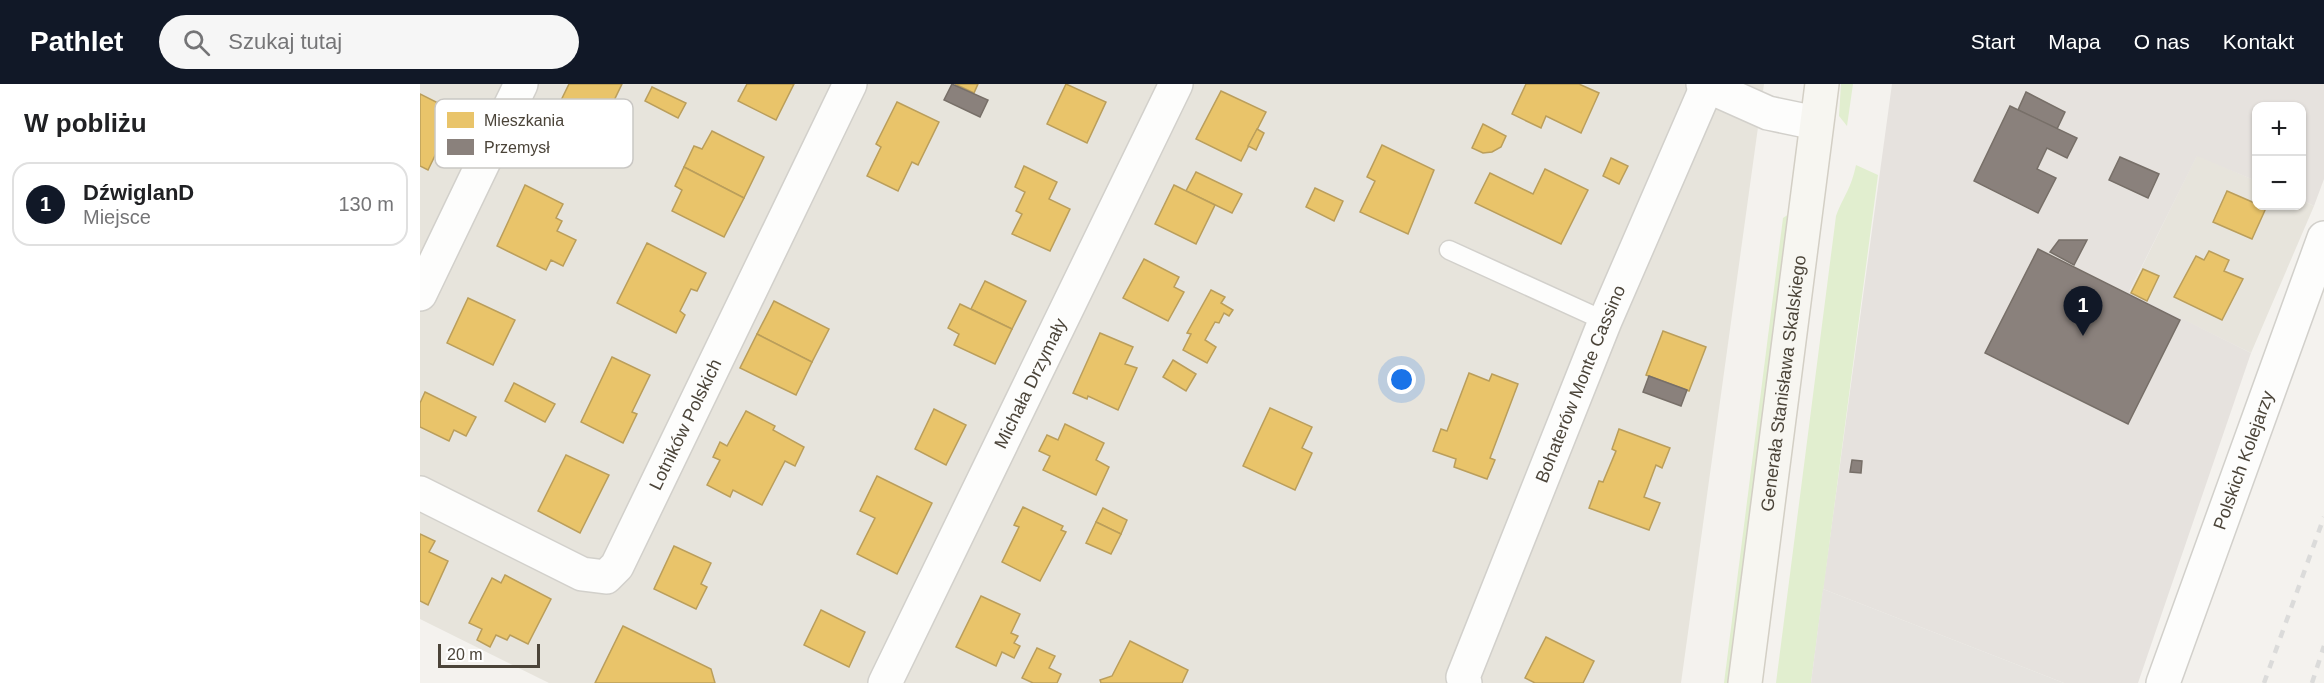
<!DOCTYPE html>
<html lang="pl">
<head>
<meta charset="utf-8">
<style>
	body { margin:0; font-family:Arial,sans-serif; background:#f6f6f6; color:#202124 }
	.controls { position:absolute; right:18px; top:18px; display:grid; overflow:hidden; border-radius:12px; box-shadow:0 2px 4px #0004 }
	.controls button { width:54px; height:54px; display:grid; place-items:center; padding:0; border:0; border-bottom:2px solid #e0e0e0; background:#fff; color:#202124; font:30px sans-serif }
	.scale { position:absolute; left:18px; bottom:15px; width:102px; box-sizing:border-box; padding-left:6px; border:3px solid #4b4439; border-top:0; font-size:16px; line-height:21px; white-space:nowrap; color:#4b4439; -webkit-text-stroke:4px #fff; paint-order:stroke }
	.you { position:absolute; left:982px; top:296px; width:21px; height:21px; margin:-15px; border:4px solid #fff; border-radius:50%; background:#1a73e8; box-shadow:0 0 0 9px #1a73e833 }
	.badge { display:grid; place-items:center; width:39px; height:39px; border-radius:50%; background:#111827; color:#fff; font-size:20px; font-weight:700 }
	.pin { position:absolute; translate:-50% -50px; filter:drop-shadow(0 2px 3px #0008) }
	.pin::after { content:''; position:absolute; top:32px; width:21px; height:18px; background:inherit; clip-path:polygon(0 0,100% 0,50% 100%) }
	.list { margin:0; padding:0; list-style:none }
	h2 { display:flex; justify-content:space-between; align-items:center; height:78px; margin:0; padding:0 24px; font-size:26px }
	h2 small { font-size:20px; font-weight:400; color:#757577 }
	.list li { display:grid; grid-template-columns:39px 1fr auto; gap:18px; align-items:center; box-sizing:border-box; height:84px; margin:0 12px 12px; padding:0 12px; border:2px solid #e0e0e0; border-radius:18px }
	.list b { display:block; font-size:22px; white-space:nowrap }
	.list p { margin:0; font-size:20px; white-space:nowrap; color:#757577 }
	.list em { font-size:20px; font-style:normal; color:#757577 }
	.icon { flex:none; width:33px; height:33px; fill:none; stroke:currentColor; stroke-width:2; stroke-linecap:round; stroke-linejoin:round }
	.map { position:relative; flex:none; width:1904px; height:599px; overflow:hidden }
	header { display:flex; align-items:center; gap:36px; box-sizing:border-box; height:84px; padding:0 30px; background:#111827; color:#fff }
	header strong { font-size:28px }
	nav { display:flex; gap:33px; margin-inline-start:auto; font-size:21px }
	.search { width:420px; height:54px; background:#f6f6f6; display:flex; align-items:center; gap:15px; box-sizing:border-box; padding:0 21px; border-radius:33px; color:#757577; font-size:22px }
	main { display:flex }
	aside { flex:1; background:#fff }
	.map>svg:first-child { display:block }
</style>
</head>
<body>
<header>
<strong>Pathlet</strong>
<div class="search"><svg class="icon" aria-label="search" viewBox="0 0 24 24"><circle cx="10" cy="10" r="6"/><path d="M15 15l6 6"/></svg>Szukaj tutaj</div>
<nav><a>Start</a><a>Mapa</a><a>O nas</a><a>Kontakt</a></nav>
</header>
<main>
<aside>
<h2>W pobliżu<small></small></h2>
<ul class="list">
<li><span class="badge">1</span><div><b>DźwiglanD</b><p>Miejsce</p></div><em>130 m</em></li>
</ul>
</aside>
<div class="map">
<svg width="1904" height="599" viewBox="0 0 1904 599">
	<rect width="100%" height="100%" fill="#f4f2ee"/>
	<g fill="#e7e4dc">
		<path d="M0,0h1344l-83,599h-1132l-129,-64z"/>
		<path d="M1777,71l59,26v25h46v-6l12,6 -63,147 -122,-60z"/>
	</g>
	<path fill="#e6e2de" d="M1472,0h432v95l-10,27 -12,-6v-94h-46v75l-59,-25 -68,136 122,61 -113,330h-74l-241,-94z"/>
	<g fill="#e1eecf">
		<path d="M1421,0h12l-6,42 -8,-10z"/>
		<path d="M1436,81l22,10 -67,508h-35l60,-467c8,-21 15,-27 20,-51z"/>
		<path d="M1369,130l-60,469h-5l59,-465z"/>
	</g>
	<path fill="#e6e3df" d="M1403,505l241,94h-253z"/>
	<g fill="#e9c46a" stroke="#ba9e5b" stroke-width="1.5">
		<path d="M149,0h53l-29,60 -43,-21z"/>
		<path d="M327,0h47l-18,36 -38,-19z"/>
		<path d="M535,0h23l-4,9z"/>
		<path d="M646,0l40,18 -19,41 -40,-19z"/>
		<path d="M1106,0h53l20,9 -18,40 -35,-17 -5,12 -29,-14z"/>
		<path d="M232,3l34,16 -8,15 -33,-17z"/>
		<path d="M801,7l45,21 -25,49 -45,-22z"/>
		<path d="M0,10l36,18 -28,58 -8,-4z"/>
		<path d="M477,18l42,20 -21,43 -6,-3 -14,29 -31,-15 14,-29 -5,-3z"/>
		<path d="M1063,40l23,12 -5,11 -9,5 -9,1 -11,-5z"/>
		<path d="M837,45l7,4 -8,17 -8,-4z"/>
		<path d="M292,47l52,26 -20,41 -60,-31 10,-21 8,3z"/>
		<path d="M962,61l52,25 -26,64 -48,-22 15,-31 -8,-4z"/>
		<path d="M1191,74l17,8 -9,18 -16,-8z"/>
		<path d="M604,82l33,16 -8,17 21,10 -20,42 -38,-17 10,-20 -6,-3 9,-19 -10,-5z"/>
		<path d="M264,83l60,31 -20,39 -52,-26 10,-21 -7,-4z"/>
		<path d="M1125,85l43,21 -27,54 -86,-41 15,-30 43,21z"/>
		<path d="M776,88l46,22 -10,19 -46,-22z"/>
		<path d="M105,101l38,19 -7,14 6,3 -5,10 19,9 -13,26 -12,-6 -5,10 -49,-24z"/>
		<path d="M754,101l41,20 -19,39 -41,-20z"/>
		<path d="M895,104l28,13 -9,20 -28,-14z"/>
		<path d="M1807,107l39,17 -14,31 -39,-17z"/>
		<path d="M227,159l59,30 -9,18 -6,-2 -11,22 5,4 -9,18 -59,-30z"/>
		<path d="M1789,167l20,9 -5,11 19,8 -21,41 -48,-23 22,-41 8,4z"/>
		<path d="M724,175l35,18 -5,10 10,5 -16,29 -45,-23z"/>
		<path d="M1723,185l16,7 -12,25 -16,-8z"/>
		<path d="M565,197l41,20 -14,28 -41,-20z"/>
		<path d="M791,206l14,7 -4,6 12,7 -4,6 -5,-3 -5,10 -4,-1 -10,18 11,7 -9,16 -24,-13 8,-16 -4,-1z"/>
		<path d="M48,214l47,22 -22,45 -46,-22z"/>
		<path d="M354,217l55,28 -17,33 -55,-28z"/>
		<path d="M540,220l52,25 -17,35 -41,-19 5,-11 -11,-6z"/>
		<path d="M1243,247l43,16 -17,44 -43,-16z"/>
		<path d="M680,249l33,14 -8,17 12,4 -19,42 -30,-14 -1,3 -14,-6z"/>
		<path d="M337,250l55,28 -16,33 -56,-27z"/>
		<path d="M192,273l38,18 -18,37 5,2 -14,29 -42,-21z"/>
		<path d="M753,276l23,14 -10,17 -23,-14z"/>
		<path d="M1049,289l20,8 3,-7 26,10 -28,74 5,2 -8,19 -33,-12 2,-8 -23,-8 8,-22 6,2z"/>
		<path d="M94,299l41,21 -10,18 -40,-21z"/>
		<path d="M5,308l51,25 -10,19 -12,-6 -5,11 -29,-14v-24z"/>
		<path d="M850,324l42,19 -10,21 10,5 -17,37 -52,-24z"/>
		<path d="M514,325l32,16 -20,40 -31,-16z"/>
		<path d="M326,327l29,15 -2,4 31,17 -9,19 -10,-5 -23,44 -29,-15 -3,7 -23,-12 13,-25 -7,-3 7,-15 7,4z"/>
		<path d="M645,340l39,19 -8,17 13,7 -13,28 -53,-25 7,-14 -11,-5 8,-16 11,5z"/>
		<path d="M1199,345l51,19 -8,20 -6,-3 -12,32 16,6 -11,27 -60,-22 10,-27 4,1 13,-31 -4,-2z"/>
		<path d="M146,371l43,20 -29,58 -42,-22z"/>
		<path d="M457,392l55,27 -35,71 -40,-20 18,-36 -15,-7z"/>
		<path d="M603,423l40,19 -2,4 5,2 -26,49 -38,-19 17,-35 -5,-2z"/>
		<path d="M683,424l24,12 -6,14 -25,-12z"/>
		<path d="M676,438l25,12 -10,20 -25,-11z"/>
		<path d="M0,450l15,7 -6,11 19,9 -20,44 -8,-4z"/>
		<path d="M254,462l37,17 -10,21 6,3 -11,22 -42,-20z"/>
		<path d="M85,491l46,24 -23,45 -18,-9 -3,5 -11,-5 -6,12 -13,-7 5,-11 -13,-6 23,-45 9,5z"/>
		<path d="M561,512l39,18 -9,19 7,3 -4,7 6,3 -6,12 -12,-6 -6,14 -40,-19z"/>
		<path d="M401,526l44,22 -16,35 -45,-22z"/>
		<path d="M203,542l88,43 4,14h-120z"/>
		<path d="M1126,553l48,24 -11,22h-48l-10,-5z"/>
		<path d="M710,557l58,29 -6,13h-81l-1,-3 12,-4z"/>
		<path d="M617,564l18,8 -6,12 12,6 -4,9h-24l-11,-5z"/>
	</g>
	<g fill="#8a817c" stroke="#776f68" stroke-width="1.5">
		<path d="M532,0l36,16 -8,17 -36,-17z"/>
		<path d="M1606,8l39,20 -8,17 -39,-19z"/>
		<path d="M1590,22l67,32 -10,20 -20,-10 -10,21 19,9 -18,35 -64,-32z"/>
		<path d="M1700,73l39,17 -11,24 -39,-18z"/>
		<path d="M1639,156h28l-13,25 -24,-13z"/>
		<path d="M1618,165l142,71 -52,104 -143,-71z"/>
		<path d="M1229,292l38,14 -6,16 -38,-14z"/>
		<path d="M1432,376l10,1 -1,12 -11,-1z"/>
	</g>
	<g fill="none" stroke-linecap="round" stroke-linejoin="round">
		<defs>
			<path id="lane" d="M1029,166l156,71"/>
			<g id="street">
				<path d="M1283,0l65,29 48,10"/>
				<path d="M0,210l101,-210"/>
				<path id="s1" d="M0,409l162,81 24,3 11,-11 233,-482"/>
				<path id="s2" d="M465,599l291,-599"/>
				<path id="s3" d="M1045,599l-2,-6 142,-356 102,-235"/>
				<path id="s4" d="M1743,599l161,-445"/>
			</g>
			<g id="secondary">
				<path id="s5" d="M1325,599l77,-599"/>
			</g>
		</defs>
		<use href="#lane" stroke="#d2d0cb" stroke-width="21"/>
		<use href="#street" stroke="#d2d0cb" stroke-width="36"/>
		<use href="#secondary" stroke="#d3cfc5" stroke-width="36"/>
		<use href="#lane" stroke="#fdfdfc" stroke-width="18"/>
		<use href="#street" stroke="#fdfdfc" stroke-width="33"/>
		<use href="#secondary" stroke="#f7f6f1" stroke-width="33"/>
		<g stroke="#dbdbda" stroke-width="4.5" stroke-dasharray="8 8" stroke-linecap="butt">
			<path d="M1844,599l60,-166"/>
			<path d="M1892,599l12,-37"/>
		</g>
	</g>
	<g text-anchor="middle" dominant-baseline="central" stroke-width="6" stroke-linejoin="round" paint-order="stroke">
		<g font-size="18" fill="#4b4439" stroke="#fff">
			<text stroke="none"><textPath href="#s3" startOffset="322">Bohaterów Monte Cassino</textPath></text>
			<text stroke="none"><textPath href="#s5" startOffset="302">Generała Stanisława Skalskiego</textPath></text>
			<text stroke="none"><textPath href="#s2" startOffset="333">Michała Drzymały</textPath></text>
			<text stroke="none"><textPath href="#s1" startOffset="378">Lotników Polskich</textPath></text>
			<text stroke="none"><textPath href="#s4" startOffset="237">Polskich Kolejarzy</textPath></text>
		</g>
	</g>
	<rect x="15" y="15" width="198" height="69" rx="9" fill="#fff" stroke="#c9c7c4" stroke-width="1.5"/>
	<rect x="27" y="28" width="27" height="16" fill="#e9c46a"/>
	<rect x="27" y="55" width="27" height="16" fill="#8a817c"/>
	<g font-size="16" fill="#4b4439">
		<text x="64" y="42">Mieszkania</text>
		<text x="64" y="69">Przemysł</text>
	</g>
</svg>
<div class="controls">
<button>+</button>
<button>−</button>
</div>
<div class="scale">20 m</div>
<div class="you"></div>
<div class="pin badge" style="left:1663px;top:252px">1</div>
</div>
</main>
</body>
</html>
